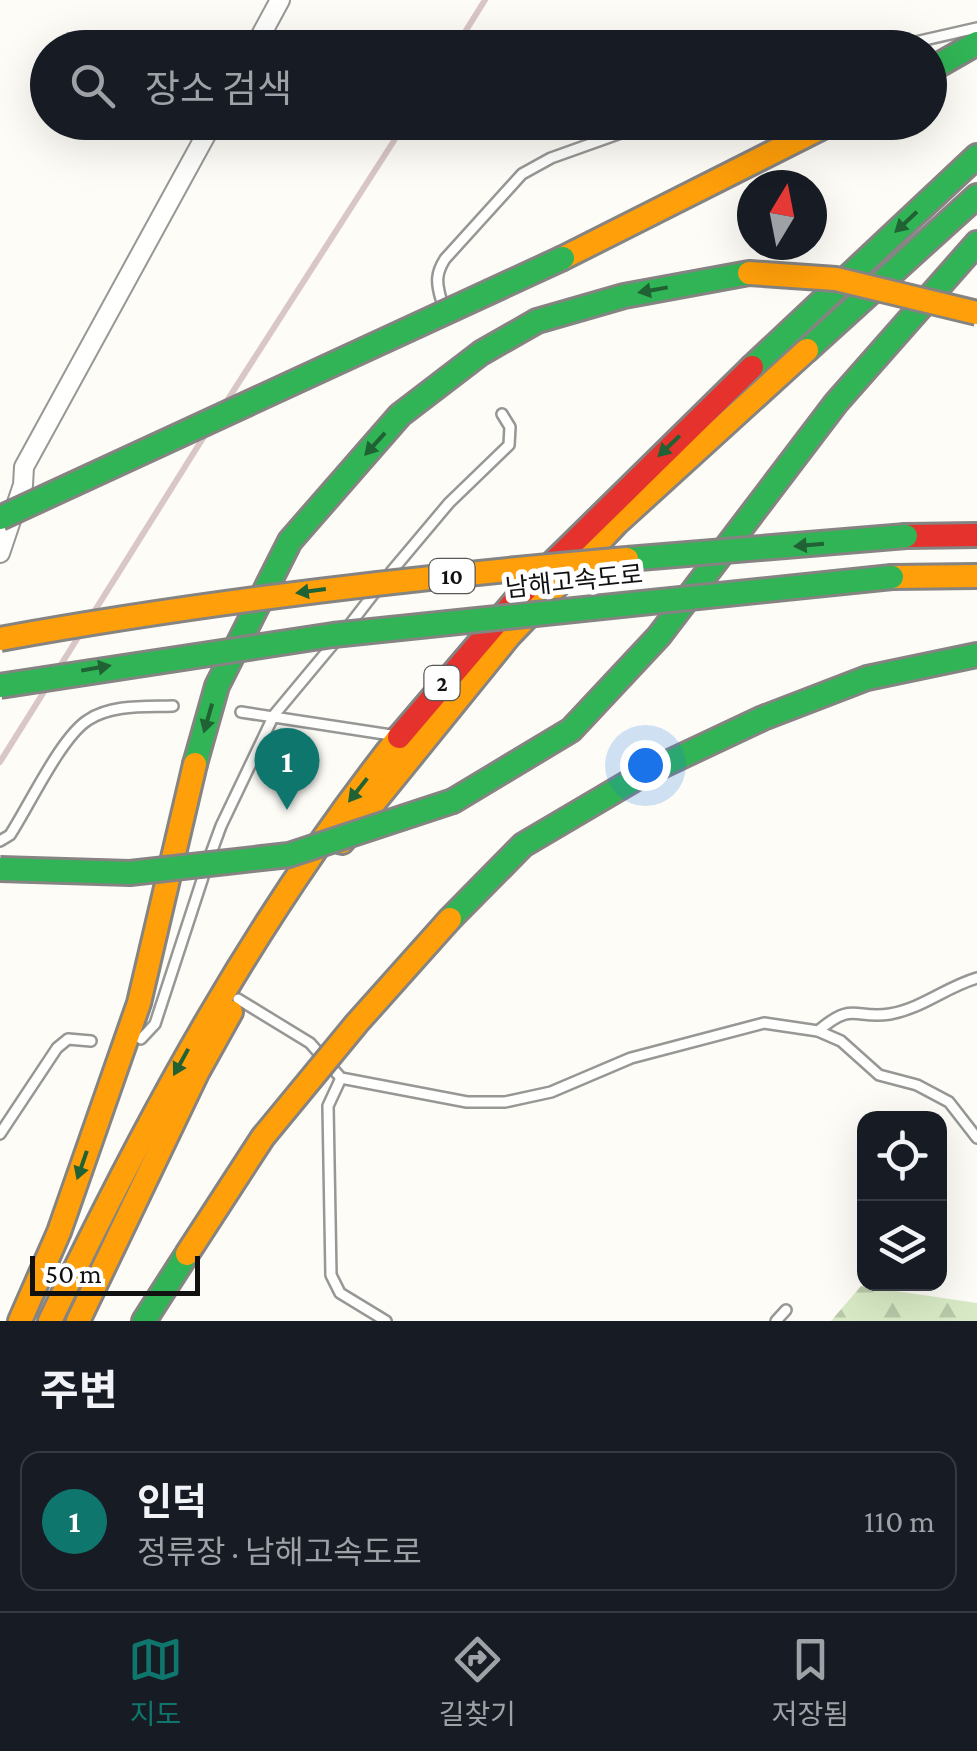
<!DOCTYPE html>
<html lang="ko">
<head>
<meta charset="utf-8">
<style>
	body { margin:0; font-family:"Crimson Pro","Noto Sans KR",serif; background:#242831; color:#f1f3f6 }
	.controls { position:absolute; right:30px; bottom:30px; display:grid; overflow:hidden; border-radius:20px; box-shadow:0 10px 40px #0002 }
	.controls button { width:90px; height:90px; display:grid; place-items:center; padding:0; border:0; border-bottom:2px solid #363941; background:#171b24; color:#f1f3f6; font:50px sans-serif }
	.compass { position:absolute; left:737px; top:170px; width:90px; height:90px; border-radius:50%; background:#171b24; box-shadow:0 10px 40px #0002; rotate:10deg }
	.scale { position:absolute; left:30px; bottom:25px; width:170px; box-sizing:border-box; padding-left:10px; border:5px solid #111; border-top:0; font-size:28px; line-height:35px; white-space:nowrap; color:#111; -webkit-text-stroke:8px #fff; paint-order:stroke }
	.you { position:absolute; left:645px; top:765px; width:35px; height:35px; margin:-25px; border:8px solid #fff; border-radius:50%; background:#1a73e8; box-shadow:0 0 0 15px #1a73e833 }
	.badge { display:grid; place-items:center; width:65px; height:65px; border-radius:50%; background:#0f766e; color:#fff; font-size:32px; font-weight:700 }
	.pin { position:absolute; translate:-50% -82px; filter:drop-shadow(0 2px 5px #0008) }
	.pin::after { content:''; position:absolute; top:52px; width:35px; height:30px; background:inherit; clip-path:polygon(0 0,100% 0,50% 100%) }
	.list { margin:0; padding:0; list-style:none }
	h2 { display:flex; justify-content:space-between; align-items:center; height:130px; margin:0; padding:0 40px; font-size:42px }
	h2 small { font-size:32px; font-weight:400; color:#9ea1a6 }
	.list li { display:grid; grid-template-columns:65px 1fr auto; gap:30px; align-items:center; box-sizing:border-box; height:140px; margin:0 20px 20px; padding:0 20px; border:2px solid #363941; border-radius:20px }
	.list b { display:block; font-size:38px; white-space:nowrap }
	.list p { margin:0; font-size:32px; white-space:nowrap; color:#9ea1a6 }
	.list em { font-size:32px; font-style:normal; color:#9ea1a6 }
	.icon { flex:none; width:55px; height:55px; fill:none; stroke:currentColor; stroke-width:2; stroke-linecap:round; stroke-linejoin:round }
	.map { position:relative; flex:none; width:977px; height:1321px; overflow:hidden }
	.search { position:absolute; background:#171b24; box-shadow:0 10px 40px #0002; left:30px; right:30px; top:30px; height:110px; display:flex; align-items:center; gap:25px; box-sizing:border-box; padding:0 35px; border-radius:55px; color:#9ea1a6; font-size:38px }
	.sheet { height:290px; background:#171b24 }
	nav { display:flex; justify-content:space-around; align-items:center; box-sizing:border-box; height:140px; border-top:2px solid #363941; background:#171b24; font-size:28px; color:#9ea1a6 }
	nav a { display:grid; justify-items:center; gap:5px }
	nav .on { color:#0f766e }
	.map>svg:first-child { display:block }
</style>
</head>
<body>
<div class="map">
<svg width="977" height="1321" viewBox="0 0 977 1321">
	<defs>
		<pattern id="forest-firs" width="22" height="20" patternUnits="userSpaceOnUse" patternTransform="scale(2.5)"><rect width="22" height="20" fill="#d8eac5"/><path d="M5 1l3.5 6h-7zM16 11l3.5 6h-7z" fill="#b8c8a8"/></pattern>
	</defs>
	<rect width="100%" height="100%" fill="#fdfcf7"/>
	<path fill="url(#forest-firs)" d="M861,1286l116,17v18h-146z"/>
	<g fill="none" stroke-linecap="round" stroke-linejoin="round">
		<defs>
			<g id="lane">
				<path d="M889,48l88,-20"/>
				<path d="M441,299c-5,-17 -5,-26 4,-40l77,-85 29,-16 101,-36"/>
				<path d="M391,572l58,-69 60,-58 1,-18 -8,-13"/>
				<path d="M351,623l24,-31"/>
				<path d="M241,712l150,23"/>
				<path d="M0,841l10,-6c19,-29 51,-98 78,-115 24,-16 58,-13 85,-14"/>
				<path d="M210,856l11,-30 53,-111 60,-72"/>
				<path d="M238,999l72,44 31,35 126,24h38l46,-10 80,-34 133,-35 54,8 23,10 38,34 38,10 32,17 28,36"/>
				<path d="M818,1031c36,-31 37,-11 72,-17 33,-6 56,-27 87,-36"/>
				<path d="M141,1039l14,-15 50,-153"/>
				<path d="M341,1078l-13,28 3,169 9,18 46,28"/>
				<path d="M0,1134l57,-86 11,-9 23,2"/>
				<path d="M776,1321l10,-11"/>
			</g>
			<g id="street">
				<path d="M254,48l26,-48"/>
				<path d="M0,553l23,-68 1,-18 189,-345"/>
			</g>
			<g id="fast">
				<path d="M930,70l47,-27"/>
				<path d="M807,350l170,-154"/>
				<path d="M752,367l225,-211"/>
				<path d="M195,764l22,-78 73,-145 110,-126 81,-62 56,-32 87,-25 125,-23"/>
				<path d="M453,801l118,-71 88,-94 177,-233 141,-160"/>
				<path d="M450,919l73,-74 117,-69 123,-58 104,-40 110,-23"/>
				<path d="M144,1321l43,-67"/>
			</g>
			<g id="slow">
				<path d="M563,258l270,-136"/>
				<path d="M892,577l85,-1"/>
				<path d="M342,842l167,-206 108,-113 190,-173"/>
				<path d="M20,1321l39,-89 80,-229 56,-239"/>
				<path d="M50,1321c98,-205 207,-405 349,-584"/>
				<path d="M78,1321l119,-248 34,-61"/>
			</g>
			<g id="jam">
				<path d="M906,536l71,-1"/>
				<path d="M399,737l122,-143 231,-227"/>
			</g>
		</defs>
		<use href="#lane" stroke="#979795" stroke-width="14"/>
		<use href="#street" stroke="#979795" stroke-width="22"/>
		<use href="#fast" stroke="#858482" stroke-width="28"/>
		<use href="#slow" stroke="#858482" stroke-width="28"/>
		<use href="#jam" stroke="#858482" stroke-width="28"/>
		<use href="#lane" stroke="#fffffe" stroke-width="9"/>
		<use href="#street" stroke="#fffffe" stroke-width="18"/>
		<use href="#fast" stroke="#30b455" stroke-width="22"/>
		<use href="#slow" stroke="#ff9f0a" stroke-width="22"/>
		<use href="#jam" stroke="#e5322d" stroke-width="22"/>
		<g stroke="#d9c6c7" stroke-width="6">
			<path d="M455,48l30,-48"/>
			<path d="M0,762l198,-316 208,-324"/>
		</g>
		<defs>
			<g id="fast-bridge">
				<path d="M0,518l563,-260"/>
				<path d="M627,559l279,-23"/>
				<path d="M0,686l333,-51 559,-58"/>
				<path d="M0,869l130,4 159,-18 164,-54"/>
			</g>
			<g id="slow-bridge">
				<path d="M749,273l87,6 141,34"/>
				<path d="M0,639c208,-38 416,-62 627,-80"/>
				<path d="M187,1254l76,-117 94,-114 93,-104"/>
			</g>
		</defs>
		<use href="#fast-bridge" stroke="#858482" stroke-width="28" stroke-linecap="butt"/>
		<use href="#slow-bridge" stroke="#858482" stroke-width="28" stroke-linecap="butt"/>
		<use href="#fast-bridge" stroke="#30b455" stroke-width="22"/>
		<use href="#slow-bridge" stroke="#ff9f0a" stroke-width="22"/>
	</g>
	<defs><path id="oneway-solid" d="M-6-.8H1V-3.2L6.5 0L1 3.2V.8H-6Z" transform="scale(2.5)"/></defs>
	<g fill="#206233">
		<use href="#oneway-solid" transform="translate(906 222) rotate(137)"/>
		<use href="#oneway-solid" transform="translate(653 290) rotate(170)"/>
		<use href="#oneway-solid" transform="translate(375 444) rotate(132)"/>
		<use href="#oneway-solid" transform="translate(669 446) rotate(136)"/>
		<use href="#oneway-solid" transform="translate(809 545) rotate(175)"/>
		<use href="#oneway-solid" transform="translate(311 591) rotate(172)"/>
		<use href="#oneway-solid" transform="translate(96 668) rotate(-10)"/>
		<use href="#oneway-solid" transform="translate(208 718) rotate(106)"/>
		<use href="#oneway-solid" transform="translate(358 790) rotate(128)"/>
		<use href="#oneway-solid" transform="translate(181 1062) rotate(119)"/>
		<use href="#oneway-solid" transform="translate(82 1165) rotate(109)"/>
	</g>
	<g text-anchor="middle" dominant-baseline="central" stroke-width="10" stroke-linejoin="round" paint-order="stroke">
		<g fill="#fff" stroke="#585858" stroke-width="2.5">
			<rect x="429.5" y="559" width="45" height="34" rx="8"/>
			<rect x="424.5" y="666" width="35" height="34" rx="8"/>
		</g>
		<g font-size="22" font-weight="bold" fill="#111">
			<text x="452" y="576">10</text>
			<text x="442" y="683">2</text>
		</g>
		<g font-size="25" fill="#111" stroke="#fff">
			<text transform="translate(574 581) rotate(-6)">남해고속도로</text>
		</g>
	</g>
</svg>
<div class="controls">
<button><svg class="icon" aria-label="locate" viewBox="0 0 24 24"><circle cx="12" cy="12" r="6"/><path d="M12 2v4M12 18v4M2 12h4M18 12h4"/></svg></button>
<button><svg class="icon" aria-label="layers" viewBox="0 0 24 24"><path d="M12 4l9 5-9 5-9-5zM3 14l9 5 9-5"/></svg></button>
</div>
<svg class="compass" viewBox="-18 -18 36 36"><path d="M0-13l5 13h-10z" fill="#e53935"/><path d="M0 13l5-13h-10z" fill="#9ea1a6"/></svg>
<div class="scale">50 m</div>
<div class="you"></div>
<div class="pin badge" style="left:287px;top:810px">1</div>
<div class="search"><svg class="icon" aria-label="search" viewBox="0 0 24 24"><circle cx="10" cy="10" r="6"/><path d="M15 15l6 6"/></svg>장소 검색</div>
</div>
<section class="sheet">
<h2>주변<small></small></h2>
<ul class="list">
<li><span class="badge">1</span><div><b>인덕</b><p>정류장 · 남해고속도로</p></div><em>110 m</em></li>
</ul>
</section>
<nav>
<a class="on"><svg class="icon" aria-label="map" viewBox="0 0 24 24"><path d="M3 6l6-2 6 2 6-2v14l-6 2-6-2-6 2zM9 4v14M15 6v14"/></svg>지도</a>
<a><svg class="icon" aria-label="directions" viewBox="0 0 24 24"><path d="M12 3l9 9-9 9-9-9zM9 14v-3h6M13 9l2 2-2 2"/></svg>길찾기</a>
<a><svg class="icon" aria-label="saved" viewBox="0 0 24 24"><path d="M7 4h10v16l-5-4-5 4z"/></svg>저장됨</a>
</nav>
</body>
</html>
